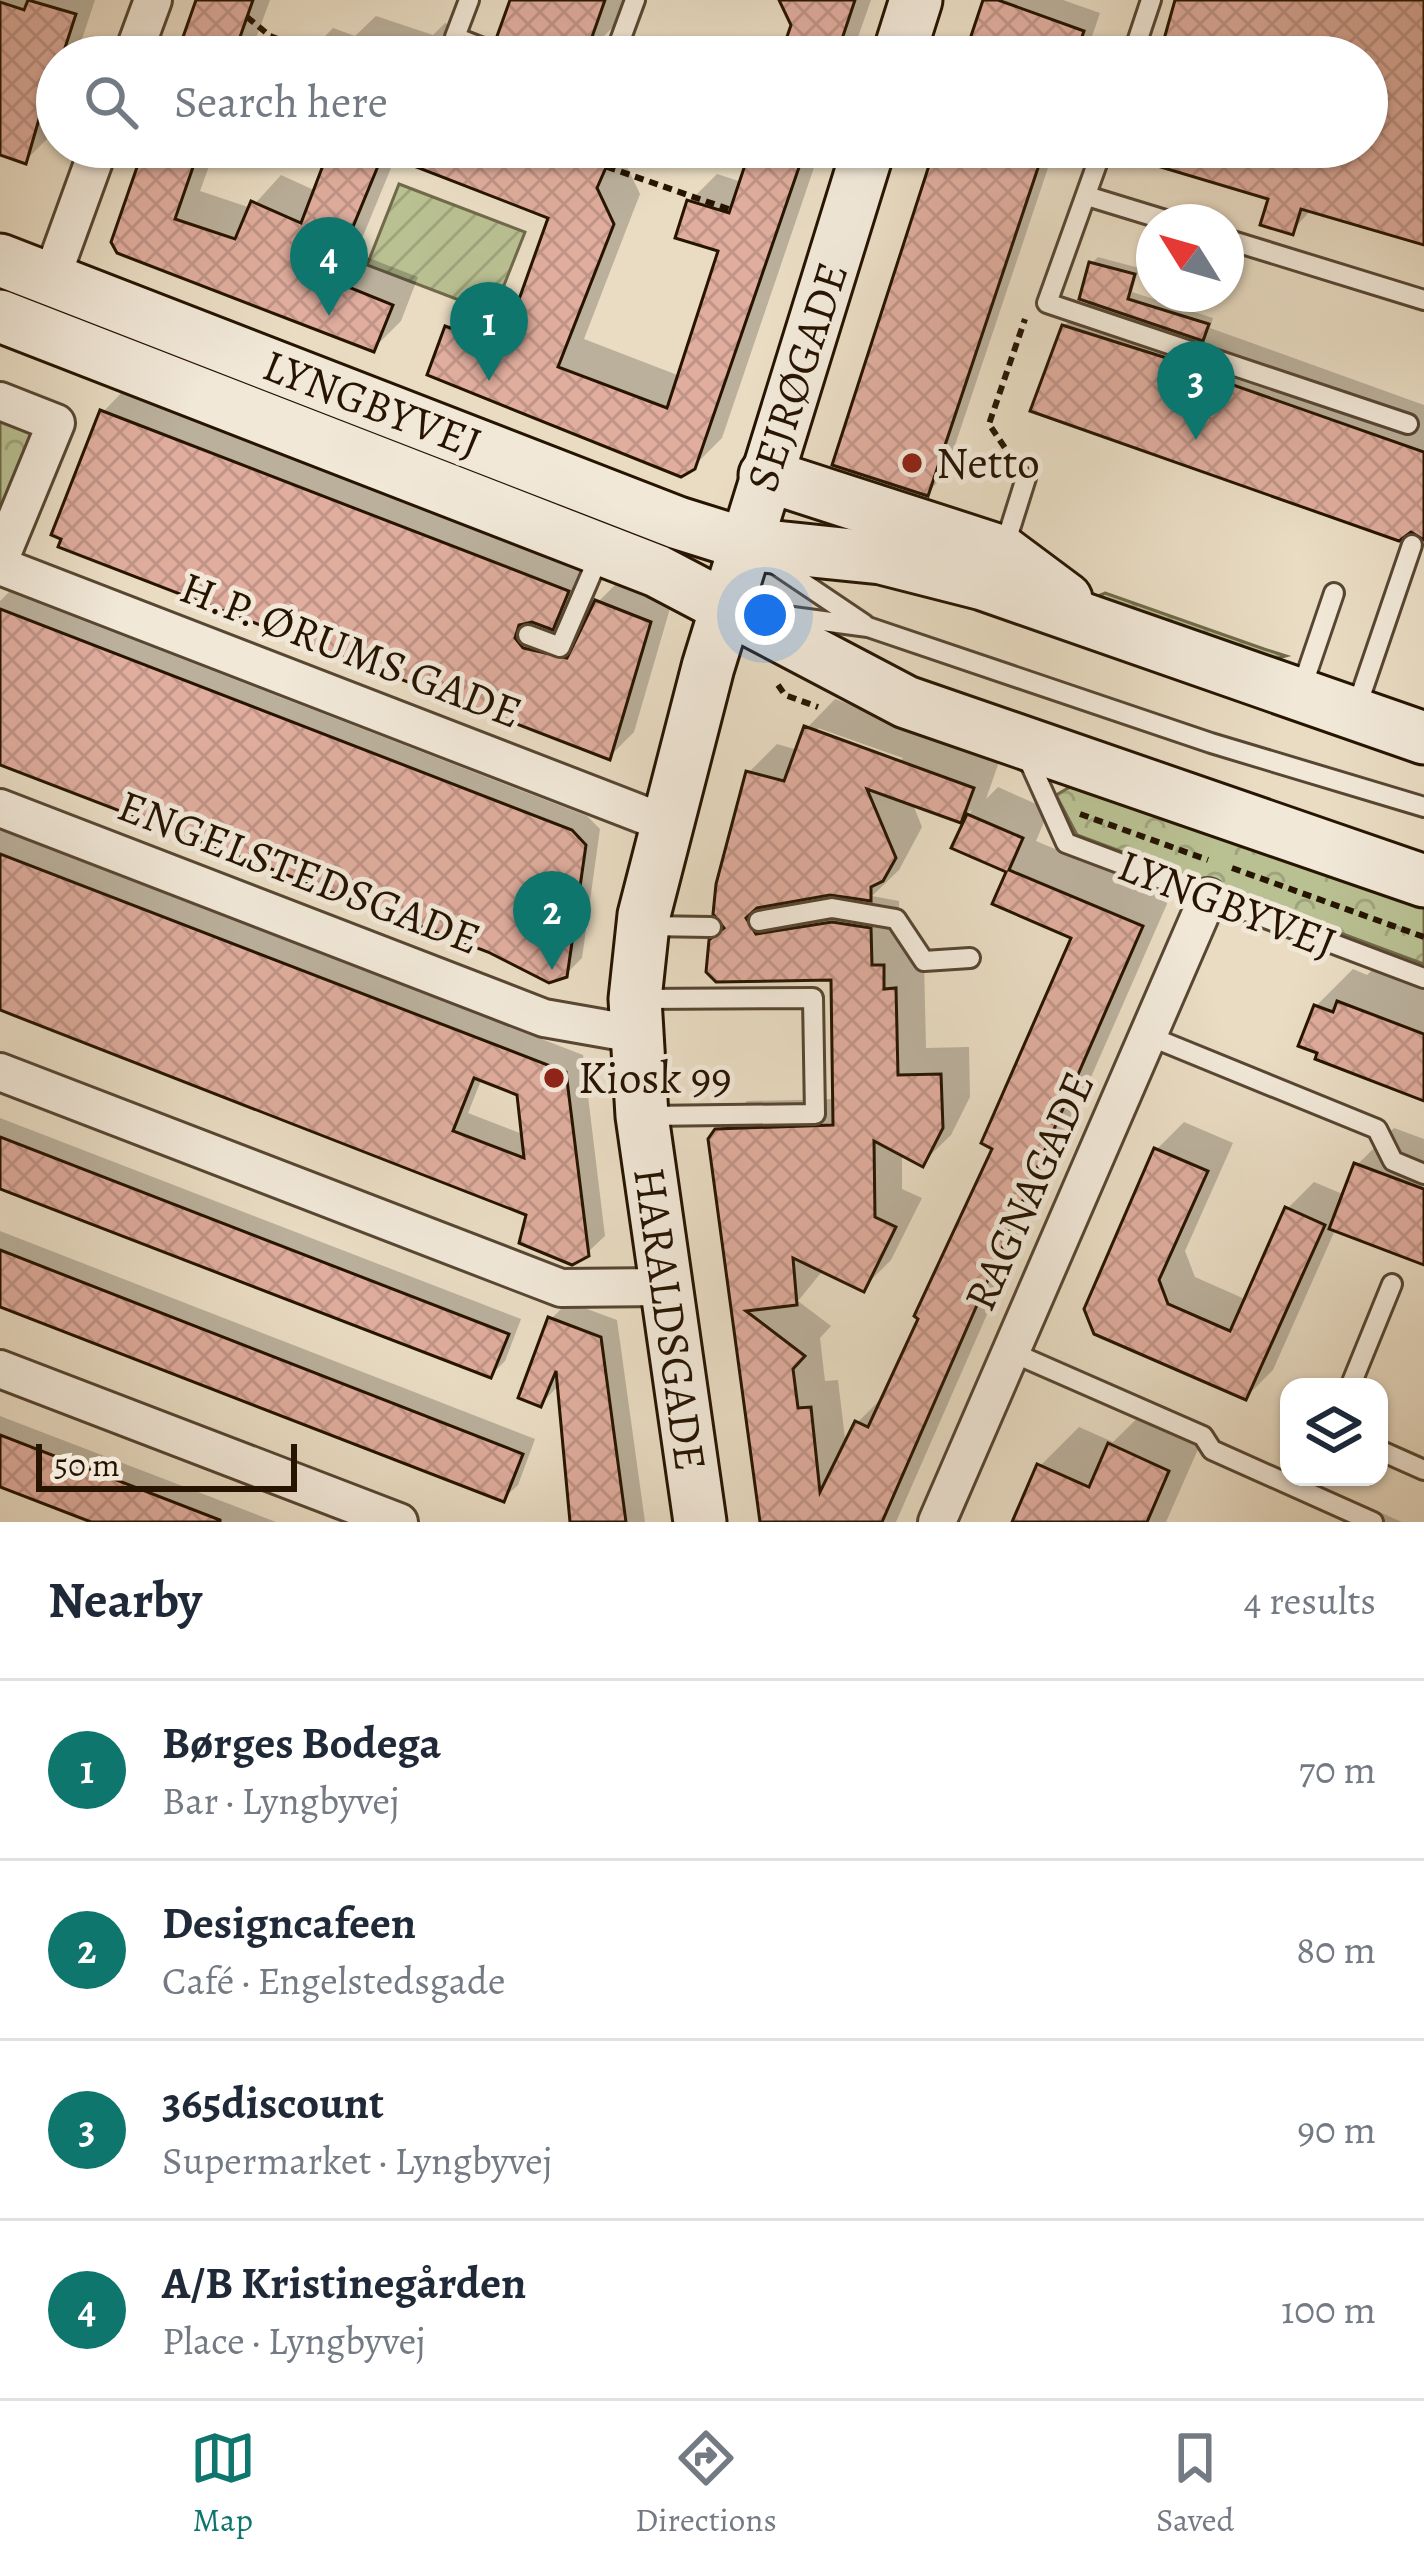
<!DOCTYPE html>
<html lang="en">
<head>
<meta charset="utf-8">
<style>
	body { margin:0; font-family:Alegreya,serif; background:#f6f6f7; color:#1f2937 }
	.controls { position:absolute; right:36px; bottom:36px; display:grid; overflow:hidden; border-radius:24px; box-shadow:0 3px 9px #0004 }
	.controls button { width:108px; height:108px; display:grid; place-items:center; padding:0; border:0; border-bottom:3px solid #e0e1e3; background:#fff; color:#1f2937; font:60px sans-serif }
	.compass { position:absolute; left:1136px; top:204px; width:108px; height:108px; border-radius:50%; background:#fff; box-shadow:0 3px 9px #0004; rotate:307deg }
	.scale { position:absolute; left:36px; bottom:30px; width:261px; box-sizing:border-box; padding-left:12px; border:6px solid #261401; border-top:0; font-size:33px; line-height:42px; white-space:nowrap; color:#261401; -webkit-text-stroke:9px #f1e8d8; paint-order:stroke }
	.you { position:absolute; left:765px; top:615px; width:42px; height:42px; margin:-30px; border:9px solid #fff; border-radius:50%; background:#1a73e8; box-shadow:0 0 0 18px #1a73e833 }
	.badge { display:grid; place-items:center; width:78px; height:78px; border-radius:50%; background:#0f766e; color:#fff; font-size:39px; font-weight:700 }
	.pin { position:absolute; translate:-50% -99px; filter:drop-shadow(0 3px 6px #0008) }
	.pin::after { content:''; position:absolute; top:63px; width:42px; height:36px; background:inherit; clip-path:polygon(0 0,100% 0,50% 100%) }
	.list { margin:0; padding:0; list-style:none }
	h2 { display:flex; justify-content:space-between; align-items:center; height:156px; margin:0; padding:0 48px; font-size:51px }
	h2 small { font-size:39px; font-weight:400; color:#747a83 }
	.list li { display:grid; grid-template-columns:78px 1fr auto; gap:36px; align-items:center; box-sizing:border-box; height:180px; padding:0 48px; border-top:3px solid #e0e1e3 }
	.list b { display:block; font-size:45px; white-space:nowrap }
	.list p { margin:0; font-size:39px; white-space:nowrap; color:#747a83 }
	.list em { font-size:39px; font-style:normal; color:#747a83 }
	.icon { flex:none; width:66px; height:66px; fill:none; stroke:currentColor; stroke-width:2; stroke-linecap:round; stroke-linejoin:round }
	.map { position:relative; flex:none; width:1424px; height:1522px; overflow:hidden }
	.search { position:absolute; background:#fff; box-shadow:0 3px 9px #0004; left:36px; right:36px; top:36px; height:132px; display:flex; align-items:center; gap:30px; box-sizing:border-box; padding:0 42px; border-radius:66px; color:#747a83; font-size:45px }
	.sheet { height:876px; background:#fff }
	nav { display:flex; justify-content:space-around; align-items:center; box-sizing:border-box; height:168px; border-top:3px solid #e0e1e3; background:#fff; font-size:33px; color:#747a83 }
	nav a { display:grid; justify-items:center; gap:6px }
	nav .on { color:#0f766e }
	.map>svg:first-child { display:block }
</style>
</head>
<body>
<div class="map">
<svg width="1424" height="1522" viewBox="0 0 1424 1522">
	<defs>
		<pattern id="grass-dots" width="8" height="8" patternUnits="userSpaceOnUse" patternTransform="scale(3)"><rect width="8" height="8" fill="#b9c092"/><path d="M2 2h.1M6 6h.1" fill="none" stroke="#9fa47c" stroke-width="1.8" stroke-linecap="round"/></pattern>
		<pattern id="park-crowns" width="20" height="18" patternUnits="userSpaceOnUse" patternTransform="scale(3)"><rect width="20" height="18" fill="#b9c092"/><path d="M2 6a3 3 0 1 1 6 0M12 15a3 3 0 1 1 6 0" fill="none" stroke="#9fa47c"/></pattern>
		<pattern id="garden-furrows" width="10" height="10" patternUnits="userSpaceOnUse" patternTransform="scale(3)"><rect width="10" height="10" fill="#b9c092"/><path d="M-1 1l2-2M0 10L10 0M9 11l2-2" fill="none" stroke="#9fa47c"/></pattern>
		<pattern id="building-cross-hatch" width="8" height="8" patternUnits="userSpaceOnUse" patternTransform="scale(3)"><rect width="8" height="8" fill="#e0ad9e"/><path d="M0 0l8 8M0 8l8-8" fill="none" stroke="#c09486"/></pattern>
	</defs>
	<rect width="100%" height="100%" fill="#e9dcc3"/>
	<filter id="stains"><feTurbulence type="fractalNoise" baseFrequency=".00167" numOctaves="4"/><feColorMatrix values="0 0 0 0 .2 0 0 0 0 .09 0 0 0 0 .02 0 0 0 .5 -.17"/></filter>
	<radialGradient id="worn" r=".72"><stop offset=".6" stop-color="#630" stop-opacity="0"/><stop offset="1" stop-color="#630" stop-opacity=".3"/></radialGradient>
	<path fill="url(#grass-dots)" stroke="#706a4a" stroke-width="3" d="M1105,593l159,56 22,7 -11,3 -168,-59 -7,-5z"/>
	<g fill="url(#park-crowns)" stroke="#706a4a" stroke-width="3">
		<path d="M0,410l48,20 -48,117z"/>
		<path d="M1070,787l354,118v59l-347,-129 -21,-40z"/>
	</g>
	<path fill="url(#garden-furrows)" stroke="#706a4a" stroke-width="3" d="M399,184l126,48 -32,81 -126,-48z"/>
	<g fill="#0003" fill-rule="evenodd">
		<path d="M0,0h95l-19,57h-19v55l-8,25 -24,24 -25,-9z"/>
		<path d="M200,0h70l-21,57h-69z"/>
		<path d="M513,0h117l-5,15 -41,41z"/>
		<path d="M782,0h89l-20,57h-68l11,-32z"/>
		<path d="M986,0h77l37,13 -15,44h-117z"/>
		<path d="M1178,0h246v242l-112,-33 -20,22 -20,-34 -153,-50h248v-90h-205z"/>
		<path d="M376,16l57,19 12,-12 42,17 -7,17h-175l28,-29 22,8z"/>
		<path d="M148,147h68l-16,44 51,17 30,-33 35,16 17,-44h295l-5,11 17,36 -56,145 96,37 41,-127 -32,-47 28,-28 25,8 12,-35h67l-99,291 -29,29 -246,-139 28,-28 42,15 35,-99 -156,-60 -40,97 62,24 -17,44 -28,28 -254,-98z"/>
		<path d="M938,147h117l-110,328 -18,18z"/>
		<path d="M1098,257l41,11 -7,24 81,26 -3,10 214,77v136l-5,-12 -20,8 -335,-211 26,-26 2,-37z"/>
		<path d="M127,387l464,180 -15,35 -23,24 30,7 15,-31 24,-24 51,20 -39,134 -24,24 -507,-344z"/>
		<path d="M9,592l578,224 13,13 -18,129 -17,17 -76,-26 -489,-187v-161z"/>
		<path d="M835,699l165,60 -14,40 12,-12 51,23 -13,31 134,56 -274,625h-134l-51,-383 36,-38 89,-2 -2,-122 -107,-50 22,-155 28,-28 21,6 9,-22zM818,728l85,30 -5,5 -80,-29zM912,802l48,18 12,-11 -17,38 55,23 65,67 -79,210 -109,246 -29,29 -12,25 -8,-67 -13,1 -5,-43 11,-12 -33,-25 26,-32 39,19 28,-28 31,-62 -20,-9v-37l20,11 29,-28 19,-38 -1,-50 -43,1 -2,-87 -12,1 -1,-24h-12v-37l-27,-5 27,-26 23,-43zM830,892l21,4 -69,7z"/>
		<path d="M0,830l583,225 22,181 -18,17 -57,-40 -530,-206zM482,1078l38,14 5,43 -57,-22z"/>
		<path d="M1376,966l48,16v115l-108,-91 37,-37 14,6z"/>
		<path d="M0,1118l521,201 -16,42 -14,14 -491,-190z"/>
		<path d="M1184,1122l49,21 -48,108 10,26 52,23 40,-91 27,-27 31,13 12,-30 37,-37 30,11v123l-88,-34 -63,142 -27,27 -150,-65 61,-183z"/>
		<path d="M0,1231l535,208 -17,46 -15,14 -503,-196z"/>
		<path d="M568,1302l49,18 28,202h-71l-14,-138 -19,20 10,-85z"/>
		<path d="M1150,1406l56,25 -40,91h-151l25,-56 39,-39 34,15z"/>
		<path d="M0,1416l276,106h-176l-100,-38z"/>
		<path d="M1361,1504l41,18h-59z"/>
	</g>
	<g fill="url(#building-cross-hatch)" stroke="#261401" stroke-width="3" fill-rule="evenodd">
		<path d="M28,0l48,14 -14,43h-5l-31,107 -26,-9v-153l24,8z"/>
		<path d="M196,0h57l-20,57h-57z"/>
		<path d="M510,0h95l-20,57 -42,-13 -2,13h-23l-3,-9 -19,-9z"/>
		<path d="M779,0h76l-19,57h-56l11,-32z"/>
		<path d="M983,0h15l86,31 -9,26h-111z"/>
		<path d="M1175,0h249v245l-123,-36 -8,26 -33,-10 8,-26 -151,-45 1,-7h249v-90h-208z"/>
		<path d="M144,147h56l-25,72 60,20 16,-38 50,22 29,-76h285l-18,41 17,36 -56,143 109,41 51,-157 -43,-13 12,-38 42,13 22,-66h55l-111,322 -14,8 -254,-102 18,-49 57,21 46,-129 -165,-64 -52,126 62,25 -19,47 -257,-99 -6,-11z"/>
		<path d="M935,147h110l-117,349 -96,-31z"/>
		<path d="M1089,262l46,12 -7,25 81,25 -6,17 -124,-42z"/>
		<path d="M1062,325l133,42 -2,4 231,81v88l-13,-8 -12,9 -369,-130z"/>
		<path d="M100,410l469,181 -16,39 -21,-8 -13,3 -4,13 8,10 44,10 28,-58 56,22 -41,138 -552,-213 3,-8 -10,-4z"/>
		<path d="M0,609l572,221 14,15 -19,132 -18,6 -61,-31 -488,-187z"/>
		<path d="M804,726l170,62 -13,35 -94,-34 29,69 -13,23 -12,6v14l-41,-6 -73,13 -11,10 10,16 76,-12 39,6 1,37h12v24l12,-1 2,87 43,-1 2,54 -20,39 -49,-26 1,76 21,10 -32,65 -71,-34 4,47 -51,6 59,45 -12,13 5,39 13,-1 9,85 35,-71 13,6 50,-108 -4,-3 78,-167 -11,-6 90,-205 -79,-34 14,-32 -55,-24 16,-34 56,24 -14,32 134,56 -261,596h-122l-52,-383 7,-10 118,-4 -2,-145 -115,2 -10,-10 3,-32 15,-12 -11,-14 3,-30 30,-113 38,10z"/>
		<path d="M0,854l566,218 23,184 -17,9 -53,-22 7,-28 -526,-205zM474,1078l43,17 7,63 -71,-27z"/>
		<path d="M1337,1001l87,33v67l-109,-42 2,-6 -19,-7 16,-41 19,7z"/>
		<path d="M0,1137l509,197 -18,44 -491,-189z"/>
		<path d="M1154,1148l54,23 -49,109 9,24 62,27 55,-124 40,18 -79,175 -152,-66 -10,-25z"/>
		<path d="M1354,1163l70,26v76l-95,-36z"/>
		<path d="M0,1250l523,204 -19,48 -504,-195z"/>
		<path d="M548,1317l53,20 25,185h-56l-14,-151 -15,36 -23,-9z"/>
		<path d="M0,1435l220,85v2h-129l-91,-35z"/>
		<path d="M1108,1443l61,28 -22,51h-135l25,-58 52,23z"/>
	</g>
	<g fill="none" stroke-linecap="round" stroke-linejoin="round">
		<defs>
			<g id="lane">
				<path d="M469,0l-14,37 50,20"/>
				<path d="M614,57l21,-57"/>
				<path d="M1132,57l19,-57"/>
				<path d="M1103,147l-56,156 361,121"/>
				<path d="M1087,196l85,26"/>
				<path d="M1226,239l198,61"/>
				<path d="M1004,548l22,-70"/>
				<path d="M772,562l92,62"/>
				<path d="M778,615l90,12 343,116 213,64"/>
				<path d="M528,635l32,12 40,-93"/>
				<path d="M1301,690l33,-97"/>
				<path d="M1356,709l56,-164"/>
				<path d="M1025,752l41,91 358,135"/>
				<path d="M759,921l73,-13 64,11 28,42 46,-3"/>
				<path d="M647,926l64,1"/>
				<path d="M639,999l174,-1 2,116 -168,2"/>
				<path d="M1149,1036l228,93 16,32 31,13"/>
				<path d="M1011,1352l192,84 9,14 161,72"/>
				<path d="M1350,1387l42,-103"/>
				<path d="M1379,1450l45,20"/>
			</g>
			<g id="street">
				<path d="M132,57l21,-57"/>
				<path d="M51,279l48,-132"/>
				<path d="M0,401l56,22 -56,136"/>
				<path d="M0,566l667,258"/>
				<path d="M0,808l544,210 91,16"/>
				<path d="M0,1072l561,216 102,-1"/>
				<path d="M0,1369l399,153"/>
				<path d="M937,1522l271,-625"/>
			</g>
			<g id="secondary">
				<path d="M898,57l18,-57"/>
				<path d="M0,260l678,263 67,21 136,14 102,26 441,154"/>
				<path d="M0,316l657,255 249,131 518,179"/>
				<path d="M765,475l238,77 63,47"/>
				<path d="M700,1522l-58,-406 -7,-117 9,-84 64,-248 161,-520"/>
			</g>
		</defs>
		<use href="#lane" stroke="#574632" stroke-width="24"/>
		<use href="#street" stroke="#574632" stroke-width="42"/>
		<use href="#secondary" stroke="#261401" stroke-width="57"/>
		<g stroke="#261401" stroke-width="6" stroke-dasharray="9 6" stroke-linecap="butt">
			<path d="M247,17l23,19 54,21"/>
			<path d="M550,147l181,63"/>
			<path d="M1013,460l-24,-36 36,-105"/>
			<path d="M778,685l7,10 33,12"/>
			<path d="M1080,814l128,46"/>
			<path d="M1232,868l192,69"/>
		</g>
		<use href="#lane" stroke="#f1e8d8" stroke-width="18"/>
		<use href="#street" stroke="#f1e8d8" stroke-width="36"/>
		<use href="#secondary" stroke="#f1e8d8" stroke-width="51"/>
	</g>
	<g fill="#8f2418" stroke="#f1e8d8" stroke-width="4.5">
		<circle cx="912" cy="463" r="12"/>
		<circle cx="554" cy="1078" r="12"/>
	</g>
	<g text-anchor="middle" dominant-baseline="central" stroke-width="10" stroke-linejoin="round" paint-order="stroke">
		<g font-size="45" fill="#261401" stroke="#f1e8d8">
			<text transform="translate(797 377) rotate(-72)">SEJRØGADE</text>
			<text transform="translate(372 404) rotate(21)">LYNGBYVEJ</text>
			<text transform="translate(351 650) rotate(21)">H.P. ØRUMS GADE</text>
			<text transform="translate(299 872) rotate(21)">ENGELSTEDSGADE</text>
			<text transform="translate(1227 904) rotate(21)">LYNGBYVEJ</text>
			<text transform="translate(1029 1191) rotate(-66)">RAGNAGADE</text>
			<text transform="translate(670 1319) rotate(82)">HARALDSGADE</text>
		</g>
		<g font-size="45" fill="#261401" stroke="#f1e8d8" text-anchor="start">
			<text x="936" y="463">Netto</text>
			<text x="578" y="1078">Kiosk 99</text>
		</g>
	</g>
	<rect width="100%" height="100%" filter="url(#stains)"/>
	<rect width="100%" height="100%" fill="url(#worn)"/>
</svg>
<div class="controls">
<button><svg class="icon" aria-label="layers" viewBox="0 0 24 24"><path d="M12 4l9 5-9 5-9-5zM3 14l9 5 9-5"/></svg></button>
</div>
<svg class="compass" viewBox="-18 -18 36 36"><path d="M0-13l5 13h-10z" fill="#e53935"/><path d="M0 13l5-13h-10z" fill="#747a83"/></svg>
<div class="scale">50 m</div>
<div class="you"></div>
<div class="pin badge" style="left:489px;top:381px">1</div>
<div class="pin badge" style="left:552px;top:970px">2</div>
<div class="pin badge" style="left:1196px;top:440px">3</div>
<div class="pin badge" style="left:329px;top:316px">4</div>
<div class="search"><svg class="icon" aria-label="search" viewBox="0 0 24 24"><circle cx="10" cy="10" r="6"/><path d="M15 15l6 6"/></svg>Search here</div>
</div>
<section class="sheet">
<h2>Nearby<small>4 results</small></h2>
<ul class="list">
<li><span class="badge">1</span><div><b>Børges Bodega</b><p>Bar · Lyngbyvej</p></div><em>70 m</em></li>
<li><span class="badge">2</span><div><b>Designcafeen</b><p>Café · Engelstedsgade</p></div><em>80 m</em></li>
<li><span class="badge">3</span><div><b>365discount</b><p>Supermarket · Lyngbyvej</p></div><em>90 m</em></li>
<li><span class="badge">4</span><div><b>A/B Kristinegården</b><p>Place · Lyngbyvej</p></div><em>100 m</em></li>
</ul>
</section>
<nav>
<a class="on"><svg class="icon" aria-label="map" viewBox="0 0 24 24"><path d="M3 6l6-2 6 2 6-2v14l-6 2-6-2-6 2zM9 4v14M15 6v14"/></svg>Map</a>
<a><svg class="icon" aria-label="directions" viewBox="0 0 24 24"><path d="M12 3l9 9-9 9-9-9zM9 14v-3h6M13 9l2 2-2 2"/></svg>Directions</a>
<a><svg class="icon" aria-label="saved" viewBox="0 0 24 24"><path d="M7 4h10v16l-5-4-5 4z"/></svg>Saved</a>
</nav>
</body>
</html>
